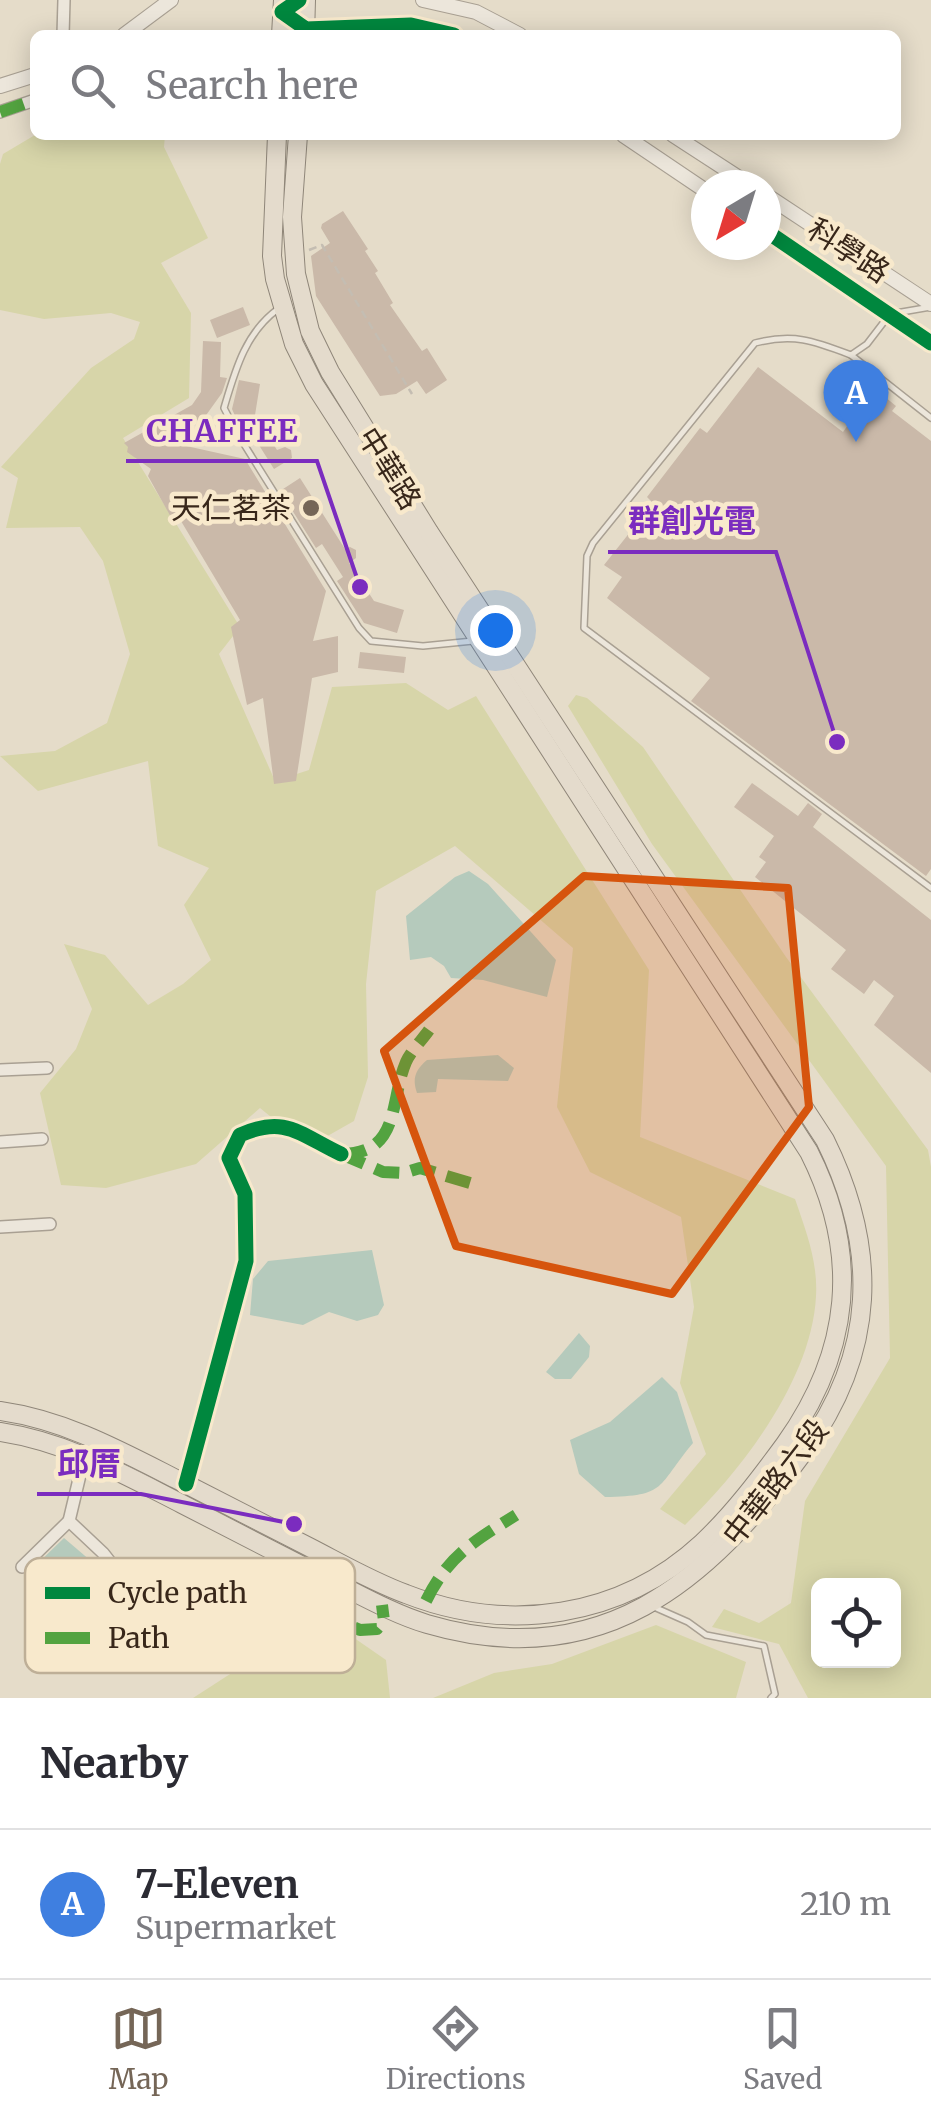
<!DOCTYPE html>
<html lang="en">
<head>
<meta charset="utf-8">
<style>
	body { margin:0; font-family:Merriweather,"Noto Sans TC",serif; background:#f7f7f7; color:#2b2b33 }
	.controls { position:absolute; right:30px; bottom:30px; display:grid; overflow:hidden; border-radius:15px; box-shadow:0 5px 25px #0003 }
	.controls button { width:90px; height:90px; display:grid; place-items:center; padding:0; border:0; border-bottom:2px solid #e1e1e2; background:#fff; color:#2b2b33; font:50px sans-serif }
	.compass { position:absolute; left:691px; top:170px; width:90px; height:90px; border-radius:50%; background:#fff; box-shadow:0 5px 25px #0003; rotate:218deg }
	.you { position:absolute; left:495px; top:630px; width:35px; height:35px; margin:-25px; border:8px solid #fff; border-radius:50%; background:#1a73e8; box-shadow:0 0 0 15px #1a73e833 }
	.badge { display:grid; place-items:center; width:65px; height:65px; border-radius:50%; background:#756657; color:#fff; font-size:32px; font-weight:700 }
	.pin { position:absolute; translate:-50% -82px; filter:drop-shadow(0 2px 5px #0008) }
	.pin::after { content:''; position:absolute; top:52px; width:35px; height:30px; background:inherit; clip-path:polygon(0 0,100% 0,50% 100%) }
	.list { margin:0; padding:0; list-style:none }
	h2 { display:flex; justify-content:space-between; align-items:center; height:130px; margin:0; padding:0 40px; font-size:42px }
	h2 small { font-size:32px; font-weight:400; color:#7c7c81 }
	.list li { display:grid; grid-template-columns:65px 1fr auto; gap:30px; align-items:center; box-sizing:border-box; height:150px; padding:0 40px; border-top:2px solid #e1e1e2 }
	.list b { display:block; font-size:38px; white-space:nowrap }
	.list p { margin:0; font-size:32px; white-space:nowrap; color:#7c7c81 }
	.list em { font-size:32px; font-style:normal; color:#7c7c81 }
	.icon { flex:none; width:55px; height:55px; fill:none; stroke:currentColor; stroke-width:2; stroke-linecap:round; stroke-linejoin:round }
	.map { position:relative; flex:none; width:931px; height:1698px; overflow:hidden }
	.search { position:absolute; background:#fff; box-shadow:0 5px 25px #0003; left:30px; right:30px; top:30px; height:110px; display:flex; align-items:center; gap:25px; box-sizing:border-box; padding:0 35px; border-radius:15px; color:#7c7c81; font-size:38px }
	.sheet { height:280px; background:#fff }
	nav { display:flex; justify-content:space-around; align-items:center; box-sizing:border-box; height:140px; border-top:2px solid #e1e1e2; background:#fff; font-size:28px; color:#7c7c81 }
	nav a { display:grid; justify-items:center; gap:5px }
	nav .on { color:#756657 }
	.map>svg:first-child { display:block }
</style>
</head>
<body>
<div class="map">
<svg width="931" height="1698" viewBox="0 0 931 1698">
	<rect width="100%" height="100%" fill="#e5dcc9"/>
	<g fill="#d7d5a9" fill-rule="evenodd">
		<path d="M35,135h130l-1,12 44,91 -47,25 30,50 -2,85 -66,40 117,189 -21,27 56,127 34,-11 23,-83 74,-4 42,27 28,-14 173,274 -9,167 155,62c11,32 23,63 21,97 -4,83 -74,174 -131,229l-25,-16 46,-55 -26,-71 14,-76 -13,-90 -91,-45 -33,-65 16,-159 -118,-102 -79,45 -10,93 2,93 -14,44 -46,26 -48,-39 -64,56 -90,24 -45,-3 -21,-92 36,-44 16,-40 -28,-65 41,11 43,50 35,-21 28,-24 -27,-55 25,-37 -51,-22 -10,-85 -110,30 -38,-35 55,-5 52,-28 23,-69 -27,-93 -23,-34 -74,1 12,-50 -17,-11 90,-99 43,-29 6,-17 -29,-9 -67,6 -44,-9v-146l3,-10z"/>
		<path d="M576,695l11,3 56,49 143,210 142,193 3,17v531h-123l-29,-54 -67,-17 12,-18 35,14 32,-20 14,-102 85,-143 -4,-192 -234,-322 -84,-138zM818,1586h76v74h-76z"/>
		<path d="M321,1615l65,45 4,38h-197z"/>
		<path d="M656,1625l90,37 -10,36h-303l61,-25 58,-9z"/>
	</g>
	<g fill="#b5cabc">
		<path d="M469,871l19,13 68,76 -9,37 -64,-17 -32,-2 -7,-12 -13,-9 -21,3 -4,-44 49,-39z"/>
		<path d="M498,1055l16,13 -6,13 -70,-2 -2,13 -19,1c-5,-14 -2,-23 10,-33z"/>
		<path d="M372,1250l12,55 -6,10 -21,6 -28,-9 -26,13 -53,-10 3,-36 15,-18z"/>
		<path d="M579,1333l11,13 -1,11 -18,22h-16l-9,-7z"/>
		<path d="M662,1377l15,15 16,51c-37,44 -25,53 -88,54l-26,-23 -9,-34 40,-18z"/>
		<path d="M64,1538l27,23 -3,20 -14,14c-20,-4 -31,-10 -41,-27z"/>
	</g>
	<g fill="#cab9a9">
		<path d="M343,211l25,38 -3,2 13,20 -3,2 18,30 -3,2 32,46 5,-3 20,32 -21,14 -9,-13 -21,13 -16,2 -64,-100 -5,-40 19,-13 -9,-15 1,-4z"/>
		<path d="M243,307l7,18 -33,13 -7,-18z"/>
		<path d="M203,341l18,1 -1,35 7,1 -5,15 -18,25 -54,20 95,21 81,132 -13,50 25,-5v36l-26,6 -16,103 -22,3 -11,-86 -16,7 -16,-78 9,-7 -62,-104 -6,3 -24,-43 3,-7 -24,-17 1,-5 -4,-4 68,-38 9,-13z"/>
		<path d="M758,367l85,65 31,-44 22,18 -4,5 39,30v428l-5,7 -235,-175 19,-23 -103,-80 15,-21 -18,-12 49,-62 -6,-6 53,-69 7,5z"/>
		<path d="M239,380l21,4 -5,31 22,35 8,-3 6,3 1,8 -18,11 -34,-54 -4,3 -4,-9z"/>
		<path d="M300,478l45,71 5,-2 6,3v8l-7,5 25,38 30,9 -7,23 -33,-10 -27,-42 6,-4 -21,-33 -6,4 -36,-57z"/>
		<path d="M360,652l46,5 -2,16 -46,-5z"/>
		<path d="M752,783l46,33 10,-13 14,11 -9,13 118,93v153l-57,-48 20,-29 -20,-16 -10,14 -33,-25 15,-19 -91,-73 11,-15 -7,-5 15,-21 -40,-29z"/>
	</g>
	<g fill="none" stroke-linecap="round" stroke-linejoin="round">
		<defs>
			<g id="service">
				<path d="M931,307l-41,7 -23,30 -16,11c-37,-14 -57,-22 -96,-12l-162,200 -6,13 -3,72 347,260"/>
				<path d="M278,309c-33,24 -43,62 -54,99l13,25 122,195 12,13 52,5 50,-5"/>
				<path d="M851,355l80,63"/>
				<path d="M654,1607l34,15 18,13 58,11 11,48 -4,4"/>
			</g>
			<g id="minor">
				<path d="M63,35l1,-35"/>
				<path d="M0,112l35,-12"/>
				<path d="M0,1070l47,-2"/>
				<path d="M0,1142l42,-3"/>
				<path d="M0,1227l50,-3"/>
				<path d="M85,1454l-16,67 34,32 25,32 42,16 19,35 -11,6"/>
				<path d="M186,1484l60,-223 -1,-67 -16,-36 11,-23c45,-20 59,-1 101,19"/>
				<path d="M22,1567l47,-46"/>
				<path d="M102,1623l26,-38"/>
			</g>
			<g id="tertiary">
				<path d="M299,0l-17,12 24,17 105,-4 43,10"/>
				<path d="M423,0l53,12 44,23"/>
				<path d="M124,35l47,-35"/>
				<path d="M0,86l35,-11"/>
				<path d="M623,135l83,56"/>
				<path d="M673,135l77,50"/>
				<path d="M766,195l165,109"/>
				<path d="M766,231l165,112"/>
			</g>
			<g id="primary">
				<path d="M281,35l2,-35"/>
				<path d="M305,35l1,-35"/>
				<path d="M0,1411c64,9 119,39 176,68 45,23 90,46 135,69 31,16 62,34 95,46 102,40 215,24 296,-51 31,-29 58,-65 83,-99 66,-93 76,-189 24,-292l-495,-768 -20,-40 -19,-65 -3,-23 5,-121"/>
				<path d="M0,1432c67,10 123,42 182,72 47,24 94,48 142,73 33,16 67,36 103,47 173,51 280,-41 376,-171 74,-101 76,-204 22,-313l-396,-608 -99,-160 -20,-41 -14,-57 -4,-57 6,-82"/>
			</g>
		</defs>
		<use href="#service" stroke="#a9a093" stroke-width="8"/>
		<use href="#minor" stroke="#a9a093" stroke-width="14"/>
		<use href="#tertiary" stroke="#a9a093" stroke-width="16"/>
		<use href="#primary" stroke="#8f8679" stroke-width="20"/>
		<path stroke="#c4bdb2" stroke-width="2.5" stroke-dasharray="8 5" stroke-linecap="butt" d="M309,250l13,-5 90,149"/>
		<use href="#service" stroke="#ece6db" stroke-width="5"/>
		<use href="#minor" stroke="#ece6db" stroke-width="11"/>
		<use href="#tertiary" stroke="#ece6db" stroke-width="14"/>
		<use href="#primary" stroke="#e4dbcc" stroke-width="18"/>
		<g stroke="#53a340" stroke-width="12" stroke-dasharray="25 12" stroke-linecap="butt">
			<path d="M0,112l35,-12"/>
			<path d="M341,1154c60,0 48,-52 65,-92 5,-11 16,-22 23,-32"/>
			<path d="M341,1154l42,18 21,1 16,-5 50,15"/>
			<path d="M249,1594l60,14 51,22 17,-1 7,-8 -2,-16"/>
			<path d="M426,1601c22,-45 48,-60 90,-86"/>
		</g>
		<defs>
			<g id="cycleway">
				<path d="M299,0l-17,12 24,17 105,-4 43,10"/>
				<path d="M766,231l165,112"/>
				<path d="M186,1484l60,-223 -1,-67 -16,-36 11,-23c45,-20 59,-1 101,19"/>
			</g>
		</defs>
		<use href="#cycleway" stroke="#f8e9cc" stroke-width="21"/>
		<use href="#cycleway" stroke="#00873e" stroke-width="15"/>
	</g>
	<path fill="#d6540d" fill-opacity="0.2" stroke="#d6540d" stroke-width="8" stroke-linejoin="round" d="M584,876l204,12 21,219 -137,187 -216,-48 -72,-195z"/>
	<circle fill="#756657" stroke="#f8e9cc" stroke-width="4" cx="311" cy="508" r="10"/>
	<g text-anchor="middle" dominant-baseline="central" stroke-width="9" stroke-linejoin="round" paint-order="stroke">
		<g font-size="30" fill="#38271a" stroke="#f8e9cc">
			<text transform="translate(849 250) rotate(33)">科學路</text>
			<text transform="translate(390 468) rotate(58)">中華路</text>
			<text transform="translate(775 1482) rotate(-52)">中華路六段</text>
		</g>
		<g font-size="30" fill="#38271a" stroke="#f8e9cc" text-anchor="end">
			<text x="291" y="508">天仁茗茶</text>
		</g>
	</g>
	<rect x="25" y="1558" width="330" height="115" rx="15" fill="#f8e9cc" stroke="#beaf97" stroke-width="2.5"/>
	<rect x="45" y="1587" width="45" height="12" fill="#00873e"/>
	<rect x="45" y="1632" width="45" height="12" fill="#53a340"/>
	<g font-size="28" fill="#38271a">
		<text x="108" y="1603">Cycle path</text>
		<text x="108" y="1648">Path</text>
	</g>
	<path fill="none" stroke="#7b2cbf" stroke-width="4" d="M360 587L317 461H126M837 742L776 552H608M294 1524L141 1494H37"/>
	<g fill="#7b2cbf" stroke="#f8e9cc" stroke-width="4">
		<circle cx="360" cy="587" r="10"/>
		<circle cx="837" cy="742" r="10"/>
		<circle cx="294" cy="1524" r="10"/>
	</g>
	<g font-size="32" text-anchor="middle" font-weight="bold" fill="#7b2cbf" stroke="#f8e9cc" stroke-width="9" stroke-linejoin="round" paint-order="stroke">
		<text x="222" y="442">CHAFFEE</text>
		<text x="692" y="532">群創光電</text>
		<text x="89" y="1475">邱厝</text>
	</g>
</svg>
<div class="controls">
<button><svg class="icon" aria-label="locate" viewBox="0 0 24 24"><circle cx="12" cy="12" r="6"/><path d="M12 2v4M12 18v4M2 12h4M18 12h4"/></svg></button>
</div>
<svg class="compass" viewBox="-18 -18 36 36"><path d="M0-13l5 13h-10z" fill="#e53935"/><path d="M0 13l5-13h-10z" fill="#7c7c81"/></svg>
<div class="you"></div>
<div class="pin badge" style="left:856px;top:442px;background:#3f7fe0">A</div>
<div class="search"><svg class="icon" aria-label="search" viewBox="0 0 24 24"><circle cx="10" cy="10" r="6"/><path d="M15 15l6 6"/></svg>Search here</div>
</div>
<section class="sheet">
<h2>Nearby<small></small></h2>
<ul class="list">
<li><span class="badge" style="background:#3f7fe0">A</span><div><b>7-Eleven</b><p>Supermarket</p></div><em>210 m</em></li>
</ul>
</section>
<nav>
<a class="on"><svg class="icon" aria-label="map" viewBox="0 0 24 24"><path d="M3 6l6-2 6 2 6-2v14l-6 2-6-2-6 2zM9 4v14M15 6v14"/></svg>Map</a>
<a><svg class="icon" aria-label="directions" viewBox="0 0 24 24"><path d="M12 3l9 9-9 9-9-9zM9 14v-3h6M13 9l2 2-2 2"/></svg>Directions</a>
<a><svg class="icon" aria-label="saved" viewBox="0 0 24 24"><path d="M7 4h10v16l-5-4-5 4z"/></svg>Saved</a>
</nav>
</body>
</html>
